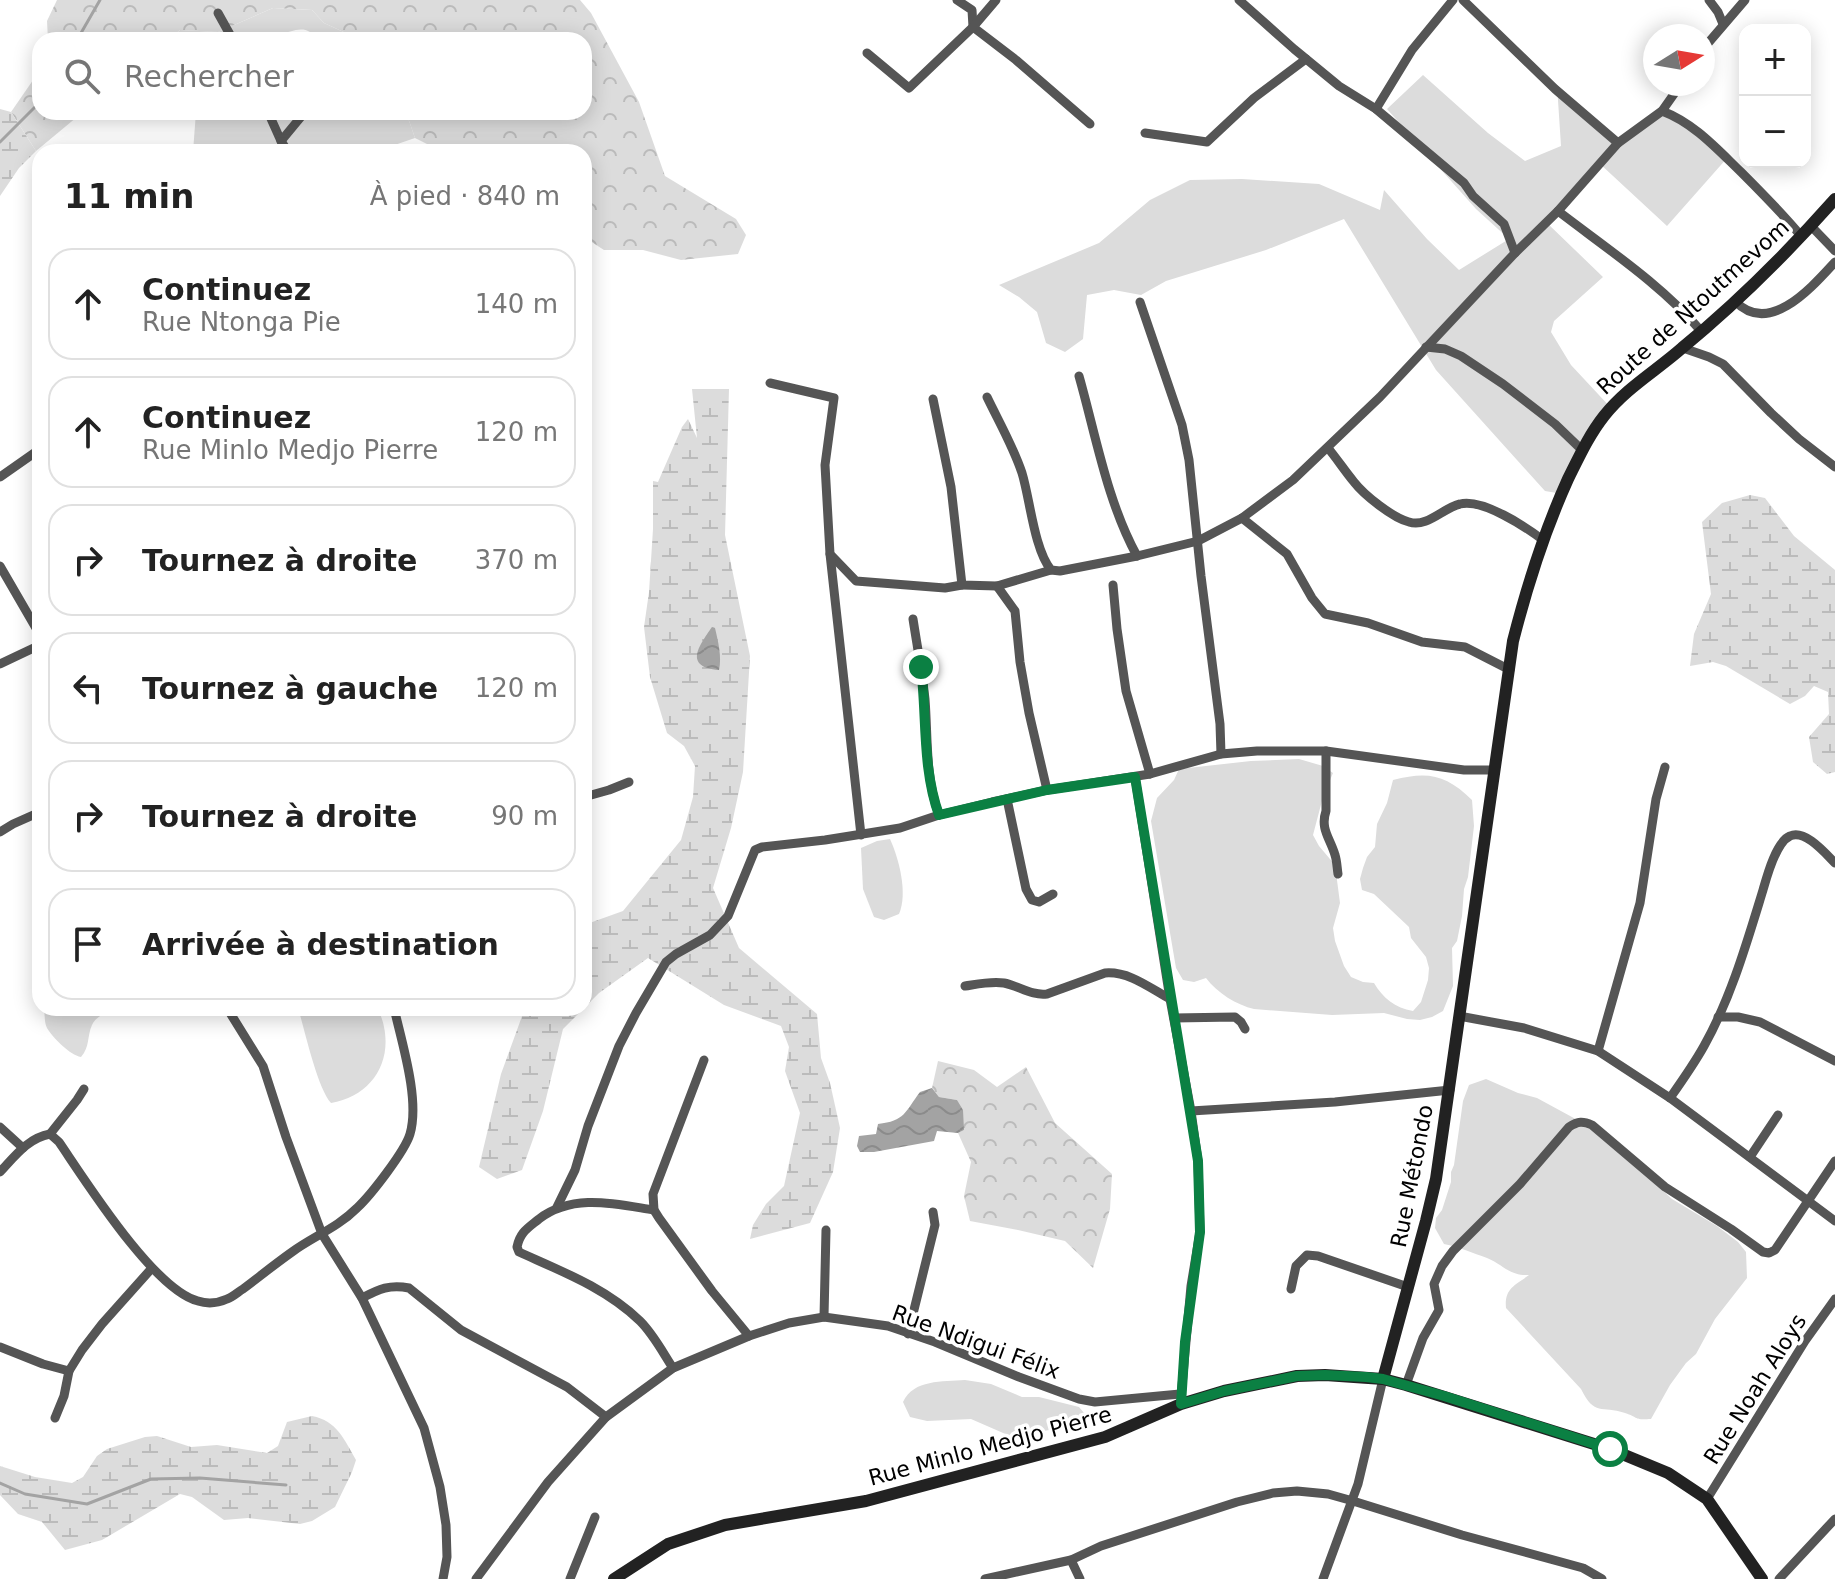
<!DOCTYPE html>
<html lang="fr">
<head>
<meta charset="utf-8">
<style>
	body { margin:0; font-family:"DejaVu Sans",sans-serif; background:#f6f6f6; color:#222 }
	.controls { position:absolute; right:24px; top:24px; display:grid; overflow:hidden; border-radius:16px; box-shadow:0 4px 20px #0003 }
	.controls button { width:72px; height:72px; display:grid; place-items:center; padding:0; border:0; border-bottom:2px solid #e0e0e0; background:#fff; color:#222; font:40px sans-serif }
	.compass { position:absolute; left:1643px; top:24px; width:72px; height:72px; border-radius:50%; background:#fff; box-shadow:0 4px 20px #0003; rotate:79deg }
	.stop { position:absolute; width:24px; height:24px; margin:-18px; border:6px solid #0b8043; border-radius:50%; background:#fff }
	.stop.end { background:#0b8043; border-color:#fff; box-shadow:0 2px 8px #0008 }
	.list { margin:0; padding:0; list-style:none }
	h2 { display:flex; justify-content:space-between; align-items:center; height:104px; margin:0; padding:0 32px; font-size:34px }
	h2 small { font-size:26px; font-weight:400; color:#767676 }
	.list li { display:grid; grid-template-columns:52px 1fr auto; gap:24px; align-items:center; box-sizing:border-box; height:112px; margin:0 16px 16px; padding:0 16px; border:2px solid #e0e0e0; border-radius:24px }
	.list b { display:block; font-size:30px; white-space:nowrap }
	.list p { margin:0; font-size:26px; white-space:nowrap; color:#767676 }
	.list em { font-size:26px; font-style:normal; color:#767676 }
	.icon { flex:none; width:44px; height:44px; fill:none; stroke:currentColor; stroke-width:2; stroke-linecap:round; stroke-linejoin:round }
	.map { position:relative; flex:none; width:1835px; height:1579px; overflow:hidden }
	.search { position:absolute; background:#fff; box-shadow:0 4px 20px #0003; left:32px; top:32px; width:560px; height:88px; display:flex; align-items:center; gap:20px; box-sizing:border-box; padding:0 28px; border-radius:24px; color:#767676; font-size:30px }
	.panel { position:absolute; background:#fff; box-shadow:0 4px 20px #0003; left:32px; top:144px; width:560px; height:872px; border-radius:24px }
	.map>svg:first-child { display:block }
</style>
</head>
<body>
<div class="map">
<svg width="1835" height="1579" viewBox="0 0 1835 1579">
	<defs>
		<pattern id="forest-crowns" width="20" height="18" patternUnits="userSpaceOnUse" patternTransform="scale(2)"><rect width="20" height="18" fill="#dcdcdc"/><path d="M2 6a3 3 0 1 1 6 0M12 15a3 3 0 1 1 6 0" fill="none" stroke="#bbb"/></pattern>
		<pattern id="wetland-marsh" width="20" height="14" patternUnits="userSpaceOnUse" patternTransform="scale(2)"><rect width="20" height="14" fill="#dcdcdc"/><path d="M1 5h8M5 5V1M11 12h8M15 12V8" fill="none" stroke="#bbb"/></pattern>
		<pattern id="water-waves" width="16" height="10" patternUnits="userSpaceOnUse" patternTransform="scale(2)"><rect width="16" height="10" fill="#a3a3a3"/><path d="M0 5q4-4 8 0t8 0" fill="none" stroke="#8b8b8b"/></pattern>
	</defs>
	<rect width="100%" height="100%" fill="#fff"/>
	<g fill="#dcdcdc">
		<path d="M273,8l39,2 12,13 37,17h-44c-10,-17 -23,-9 -39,-5l-2,5h-107l11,-10 38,2z"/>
		<path d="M1423,75l65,58 37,28 36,-15 -4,-61 61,56 31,-23 21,-3 58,42 -61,69 -68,-63 -53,59 57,55 -49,44 -3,11 20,33 41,44 -49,85 -18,-3 -109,-121 -92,-151 -78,31 -100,31 -25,14 -27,-5 -27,5 -4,44 -18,13 -19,-9 -9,-31 -18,-15 -20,-12 100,-42 51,-43 40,-20 52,-1 77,5 61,26 4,-20 43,49 32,31 50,-31 -33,-30 -89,-100z"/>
		<path d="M196,112h210l9,26 -41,14h-181z"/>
		<path d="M1299,759l24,7 10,7 -10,24 -10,38 6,11 16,19 5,38 -7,25 2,13 9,25 7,11 12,5 11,1c9,15 21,25 39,28l8,-9 7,-22 1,-12 -3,-11 -15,-19 -2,-11 -35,-33 -12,-4 -2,-11 3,-11 4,-11 8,-10 2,-23 10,-21 6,-23c36,-9 53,-5 79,20l2,26 -6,51 -4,12 -2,27 -5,25 -5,7 1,38 -10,25 -11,6 -12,3 -13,-1 -23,-6 -52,2 -78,-6c-17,-4 -37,-16 -48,-31l-12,4 -11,-2 -7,-12 -25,-147 6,-23 17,-18 5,-11 72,-8z"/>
		<path d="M890,839c9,20 18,54 9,75l-15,6 -10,-3 -11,-28 -2,-41 16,-7z"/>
		<path d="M44,1008h69c-7,5 -18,9 -21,17 -5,11 -2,22 -11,32 -11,-2 -28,-19 -34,-29 -3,-6 -2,-14 -3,-20z"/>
		<path d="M298,1008h80c2,6 5,13 6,19 8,38 -15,70 -53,76 -14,-16 -26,-72 -33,-95z"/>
		<path d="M1486,1079l32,14 19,5 46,25 14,6 75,70 45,27 21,16 8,10 1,26 -32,41 -19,35 -10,9 -16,22 -19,34c-18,1 -11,-1 -26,-6 -24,-8 -30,4 -44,-24l-75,-81c-2,-20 10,-23 23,-33 -20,1 -25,-10 -42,-17 -14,-5 -28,-11 -43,-14l-9,-16 1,-10 6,-8 9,-28v-10l3,-7 9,-64 6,-16z"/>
		<path d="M965,1380l26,4 31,13h17l40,10 6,7 1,7 -9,5 -67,10 -39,-17 -44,2 -17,-4 -7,-15c11,-23 39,-20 62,-22z"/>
	</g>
	<g fill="url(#forest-crowns)">
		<path d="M57,0h523l11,13 48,89 26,74 71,43 10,16 -8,19 -57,6 -38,-10h-39l-20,-13v-85h-94l-57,-5 -18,-9 -9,-26h178v-72h-223l-37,-17 -12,-13 -39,-2 -55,24 -38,-2 -11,10h-121l-1,-19z"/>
		<path d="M40,70v42h43l-47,39 -25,-39z"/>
		<path d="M938,1061l36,9 23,17 29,-20 29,56 57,51 -2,35 -17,59 -28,-27 -47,-11 -48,-9 -6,-25 7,-34 -13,-29 6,-3 -7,-30 -18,-3 -7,-9z"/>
	</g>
	<g fill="url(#wetland-marsh)">
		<path d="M0,109l11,3 25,39 -17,17 -19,28z"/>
		<path d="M692,389h37l-4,146 25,121 -7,116 -12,56 -18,60 26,60 78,66 4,44 9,25 10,45 -7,44 -23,51 -60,16 3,-14 13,-21 18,-18 16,-73 -15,-42 4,-24 -8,-21 -57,-21 -76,-47 -49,35 -15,15v-83l39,-14 58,-71 12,-43 2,-31 -11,-20 -17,-13 -17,-56 -6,-50 5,-35 4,-63v-48l5,1 24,-55 6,-8 9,19z"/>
		<path d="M1750,495l15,3 29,38 41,34v202l-8,2 -14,-12 -4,-25 20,-23 -1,-22 -14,-6 -9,10 -15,8 -64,-38 -13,-4 -23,4 4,-32 17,-40 -9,-72 20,-19z"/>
		<path d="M525,1008h59l-21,21 -20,82 -21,59 -25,9 -18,-12 22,-93z"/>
		<path d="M312,1416c25,5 32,23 44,44l-4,12 -17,35 -23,14 -12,3 -52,-6 -24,2 -32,-23 -12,-3 -78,46 -37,10 -23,-28 -24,-8 -18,-19v-29l35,11 37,6 11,-6 14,-21 10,-7 38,-12 12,-1 34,11 26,-2 50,8 11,-7 9,-24z"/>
	</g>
	<g fill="url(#water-waves)">
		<path d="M712,627l3,1c3,13 7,29 4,42 -35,-3 -21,-23 -7,-43z"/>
		<path d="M932,1088l7,9 18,3 6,10 1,20 -6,3 -21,-2 -3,10 -60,11h-14l-3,-6 2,-10 17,-2 2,-10c27,-3 27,-12 42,-32z"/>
	</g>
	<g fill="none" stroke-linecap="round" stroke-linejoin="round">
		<g stroke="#a3a3a3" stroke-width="3">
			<path d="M77,40l23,-40"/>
			<path d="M0,142l40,-40"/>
			<path d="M0,1483l25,11 62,10 64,-25 49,-1 86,7"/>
		</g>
		<g stroke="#555" stroke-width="9">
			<path d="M957,0l15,10 1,17 43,33 74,64"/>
			<path d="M1239,0l55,49 45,37 37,23 88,74 9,13 31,28 11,29"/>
			<path d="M1463,0l92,89 63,54"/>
			<path d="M1709,0l9,12 5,12"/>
			<path d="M218,13l15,27"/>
			<path d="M1703,49l42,-49"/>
			<path d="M867,53l42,35 64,-61 23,-27"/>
			<path d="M1376,109l36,-59 41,-50"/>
			<path d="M1662,111c32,12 55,38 79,61 21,21 42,42 60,64"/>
			<path d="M268,112l13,29 7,11"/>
			<path d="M1145,133l62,9 47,-44 52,-39"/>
			<path d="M281,141l24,-29"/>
			<path d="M1558,211c48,37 104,74 143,120"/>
			<path d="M1811,226l24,25"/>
			<path d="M1735,301c34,36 77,-14 100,-39"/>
			<path d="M1140,302l42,123 7,35 12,116 19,148 1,30"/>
			<path d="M1426,347l19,2 16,7 42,28 52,40 27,26"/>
			<path d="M1683,348l26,9 14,7 48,49 28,26 36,28"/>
			<path d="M1079,376c17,60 28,125 58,180"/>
			<path d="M770,383l64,15 -9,67 5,89 26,27 89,7 17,-3"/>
			<path d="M987,397c12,25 26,49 35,76 8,26 12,76 29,97l9,1 77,-15 61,-15 44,-23 51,-38 87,-83 135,-144 43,-42 60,-68 44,-32 19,-27"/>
			<path d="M933,399l18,88 11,98 35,1 54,-16"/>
			<path d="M1328,448c9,11 17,23 26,34 10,13 39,36 55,40 18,6 34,-14 51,-18 22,-6 66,23 83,36"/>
			<path d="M0,477l40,-28"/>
			<path d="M1242,518l45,36 25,44 13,16 43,9 54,19 43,5 45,23"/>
			<path d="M830,554l31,281"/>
			<path d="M0,566l40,69"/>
			<path d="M1113,585l4,44 9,62 24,83"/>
			<path d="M997,586l18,25 5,51 9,51 18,77"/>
			<path d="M913,619c4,26 9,53 12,80 3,39 0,78 14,116"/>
			<path d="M0,664l40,-19"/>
			<path d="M1326,751v60c-6,18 4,27 9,44 2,6 2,13 3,19"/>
			<path d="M1135,777l35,222 21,112 7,50 2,71 -9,54 -10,111"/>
			<path d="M584,797l25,-7 20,-8"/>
			<path d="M1007,799l19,90 6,11 7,2 14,-8"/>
			<path d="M0,832l13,-8 27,-12"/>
			<path d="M965,986c13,-2 26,-5 39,-3 15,3 28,13 43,11l58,-21c24,-2 45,15 65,26"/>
			<path d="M227,1008l36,58 23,71 36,97 40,64 62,130 16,59 6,38 1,32 -4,22"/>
			<path d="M1459,1016l65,12 74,23 72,47 165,123"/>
			<path d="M1718,1017h20l22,5 75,39"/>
			<path d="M1174,1018l61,-1 6,5 4,7"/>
			<path d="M1598,1051l42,-148 16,-104 9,-32"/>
			<path d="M704,1060l-51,134 1,16 5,8 53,73 37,45"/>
			<path d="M1670,1098c12,-17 24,-34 34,-52 27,-48 43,-104 59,-156 4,-14 13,-48 27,-54 15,-7 35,17 45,27"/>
			<path d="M1191,1111l144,-9 115,-12"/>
			<path d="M0,1127l23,21"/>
			<path d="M50,1134l9,8c26,38 95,148 139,159 9,3 20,2 29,-2 6,-2 11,-7 16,-10 16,-12 32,-25 49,-37 22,-16 45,-24 65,-44 14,-13 48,-57 53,-74 10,-34 -8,-91 -16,-126"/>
			<path d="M50,1134l27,-34 7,-11"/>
			<path d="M1750,1157l28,-42"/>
			<path d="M0,1172c15,-16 28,-34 50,-38"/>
			<path d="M557,1207l18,-37 13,-44 31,-80 17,-33 30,-51 10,-8 34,-19 18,-19 27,-66 7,-3 63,-7 75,-12 39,-13 53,-13 55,-12 103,-16 71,-20 36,-3h69l138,19h30"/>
			<path d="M654,1210c-39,-6 -81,-17 -115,9 -11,9 -19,13 -22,28l2,5c42,19 87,36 121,69 14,14 23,32 33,47"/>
			<path d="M1291,1289l5,-23 11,-11 11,1 90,31"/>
			<path d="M362,1298c17,-9 28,-14 47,-10l52,42 106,57 39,30"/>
			<path d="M824,1317l2,-87"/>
			<path d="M908,1334l27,-109 -2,-13"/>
			<path d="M0,1347l43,17 26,7"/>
			<path d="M1406,1385l17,-47 16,-28 -5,-26 8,-18 11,-15 67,-67 49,-57c9,-6 14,-6 23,-2l73,62 66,42 32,23 6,1 6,-3 60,-89"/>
			<path d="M55,1418l9,-22 5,-25 13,-21 20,-26 50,-56"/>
			<path d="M1707,1499l98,-158 30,-42"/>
			<path d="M1071,1560l9,19"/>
			<path d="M476,1579l72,-97 58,-65 67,-49 76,-32 40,-13 35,-6 64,9 47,16 84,35 60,22 16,3 85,-8"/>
			<path d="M570,1579l25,-62"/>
			<path d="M985,1579l86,-19 30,-14 136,-44 36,-9 24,-2 31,3 25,7 109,34 121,33 19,11"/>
			<path d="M1323,1579l35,-95 25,-105"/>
			<path d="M1779,1579l56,-60"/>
		</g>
		<g stroke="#222" stroke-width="12">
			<path d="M1383,1379l43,-158 10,-42 77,-538c14,-55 31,-109 55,-162 11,-22 21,-44 36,-63 22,-28 52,-45 78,-68 55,-45 106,-96 153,-149"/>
			<path d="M614,1579l54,-35 57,-19 141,-24 239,-64 76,-33 43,-13 73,-15 28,-1 58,4 23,6 204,64 58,24 39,26 55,80"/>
		</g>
	</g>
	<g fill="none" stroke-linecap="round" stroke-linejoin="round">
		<path stroke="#0b8043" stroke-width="10" d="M921,667c6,49 1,101 18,148l108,-25 88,-13 63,384 2,71 -15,110 -4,62 43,-13 73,-15 28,-1 41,2 17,2 61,17 166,53"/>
	</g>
	<g text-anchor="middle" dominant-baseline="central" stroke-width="7" stroke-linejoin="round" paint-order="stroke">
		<g font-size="22" fill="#000" stroke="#fff">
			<text transform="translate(1693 307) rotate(-42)">Route de Ntoutmevom</text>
			<text transform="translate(1412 1176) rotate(-79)">Rue Métondo</text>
			<text transform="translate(976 1342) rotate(20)">Rue Ndigui Félix</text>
			<text transform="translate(1755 1389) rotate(-58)">Rue Noah Aloys</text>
			<text transform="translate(990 1446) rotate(-15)">Rue Minlo Medjo Pierre</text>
		</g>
	</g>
</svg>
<div class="controls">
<button>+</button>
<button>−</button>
</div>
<svg class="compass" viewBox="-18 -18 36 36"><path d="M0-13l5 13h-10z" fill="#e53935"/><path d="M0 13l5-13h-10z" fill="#767676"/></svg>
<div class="stop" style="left:1610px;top:1449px"></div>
<div class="stop end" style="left:921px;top:667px"></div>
<div class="search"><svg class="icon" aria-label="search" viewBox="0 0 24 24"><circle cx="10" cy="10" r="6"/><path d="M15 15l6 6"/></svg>Rechercher</div>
<section class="panel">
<h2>11 min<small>À pied · 840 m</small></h2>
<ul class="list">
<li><svg class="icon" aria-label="ahead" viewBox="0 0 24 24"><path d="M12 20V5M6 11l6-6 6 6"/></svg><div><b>Continuez</b><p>Rue Ntonga Pie</p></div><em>140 m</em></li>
<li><svg class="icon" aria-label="ahead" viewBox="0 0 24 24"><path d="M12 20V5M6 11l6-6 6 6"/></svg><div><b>Continuez</b><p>Rue Minlo Medjo Pierre</p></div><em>120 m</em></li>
<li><svg class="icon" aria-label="right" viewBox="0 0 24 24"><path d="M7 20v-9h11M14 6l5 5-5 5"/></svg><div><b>Tournez à droite</b></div><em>370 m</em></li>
<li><svg class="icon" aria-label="left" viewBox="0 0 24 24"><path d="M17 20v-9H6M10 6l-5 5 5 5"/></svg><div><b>Tournez à gauche</b></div><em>120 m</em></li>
<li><svg class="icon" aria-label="right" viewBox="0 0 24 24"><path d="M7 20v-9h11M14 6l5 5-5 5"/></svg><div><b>Tournez à droite</b></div><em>90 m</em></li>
<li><svg class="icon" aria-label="arrive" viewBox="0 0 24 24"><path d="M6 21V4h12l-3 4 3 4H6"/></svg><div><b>Arrivée à destination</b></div></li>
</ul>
</section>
</div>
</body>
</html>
